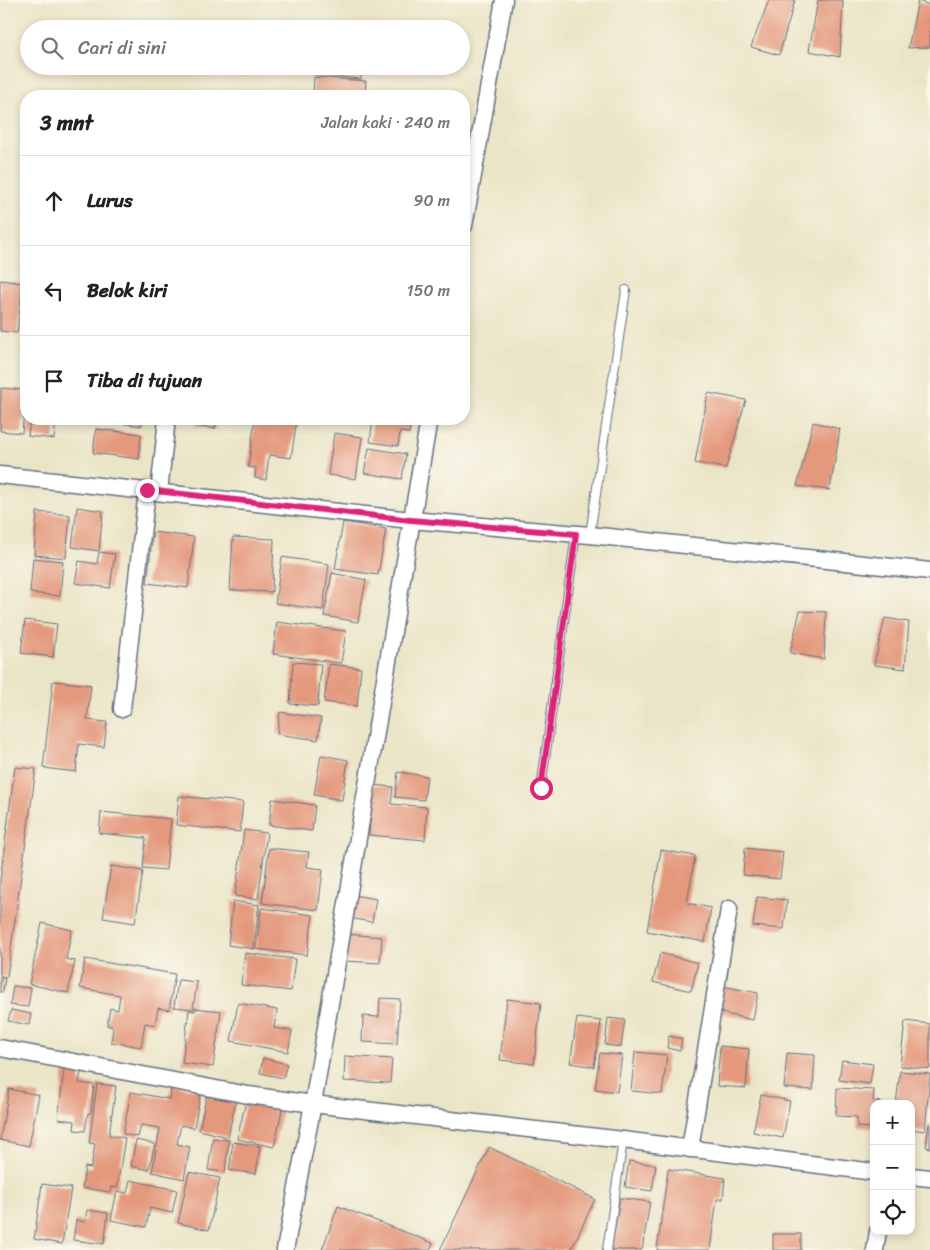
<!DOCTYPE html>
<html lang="id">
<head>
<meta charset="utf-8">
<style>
	body { margin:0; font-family:Sriracha,sans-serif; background:#f6f6f6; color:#222 }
	.controls { position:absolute; right:15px; bottom:15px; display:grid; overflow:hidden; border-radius:10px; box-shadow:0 2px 8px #0003 }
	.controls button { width:45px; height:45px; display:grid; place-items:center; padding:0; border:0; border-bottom:1px solid #e0e0e0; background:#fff; color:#222; font:25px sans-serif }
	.stop { position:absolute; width:15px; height:15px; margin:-11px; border:4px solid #db2777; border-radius:50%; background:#fff }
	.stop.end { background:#db2777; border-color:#fff; box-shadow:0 1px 5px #0008 }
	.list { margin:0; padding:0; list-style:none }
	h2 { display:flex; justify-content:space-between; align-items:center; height:65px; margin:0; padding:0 20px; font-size:21px }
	h2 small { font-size:16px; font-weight:400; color:#767676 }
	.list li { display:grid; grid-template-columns:32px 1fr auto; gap:15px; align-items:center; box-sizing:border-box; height:90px; padding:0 20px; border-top:1px solid #e0e0e0 }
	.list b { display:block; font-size:19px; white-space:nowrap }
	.list em { font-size:16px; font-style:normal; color:#767676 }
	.icon { flex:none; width:28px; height:28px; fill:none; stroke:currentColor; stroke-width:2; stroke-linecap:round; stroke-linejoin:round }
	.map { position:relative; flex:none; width:930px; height:1250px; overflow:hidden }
	.search { position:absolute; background:#fff; box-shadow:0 2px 8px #0003; left:20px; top:20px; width:450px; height:55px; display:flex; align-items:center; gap:12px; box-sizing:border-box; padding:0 18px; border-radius:28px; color:#767676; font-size:19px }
	.panel { position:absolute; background:#fff; box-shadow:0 2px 8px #0003; left:20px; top:90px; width:450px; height:335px; border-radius:20px }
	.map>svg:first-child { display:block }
</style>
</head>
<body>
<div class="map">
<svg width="930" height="1250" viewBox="0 0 930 1250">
	<rect width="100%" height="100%" fill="#fbf7ec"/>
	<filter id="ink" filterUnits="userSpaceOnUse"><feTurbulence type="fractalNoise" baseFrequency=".02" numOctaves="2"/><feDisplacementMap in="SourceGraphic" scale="10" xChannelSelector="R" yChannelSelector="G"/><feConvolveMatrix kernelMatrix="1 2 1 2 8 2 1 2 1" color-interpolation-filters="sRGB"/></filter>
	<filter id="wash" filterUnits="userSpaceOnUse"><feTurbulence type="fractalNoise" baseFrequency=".0096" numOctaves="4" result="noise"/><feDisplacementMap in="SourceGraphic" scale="20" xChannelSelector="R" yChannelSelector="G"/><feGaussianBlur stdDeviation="1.12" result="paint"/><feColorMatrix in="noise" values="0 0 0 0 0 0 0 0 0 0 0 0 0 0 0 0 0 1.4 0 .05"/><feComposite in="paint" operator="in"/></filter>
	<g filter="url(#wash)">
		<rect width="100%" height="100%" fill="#ebe5c7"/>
		<g id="blocks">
			<g fill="#e4997d">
				<path d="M769,0h26l-16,55 -28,-8z"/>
				<path d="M818,0h25l-3,57 -31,-6z"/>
				<path d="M918,1l12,4v42l-22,1z"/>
				<path d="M313,66h49l-1,13 -49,-5z"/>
				<path d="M314,77l52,4 -1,15h-52z"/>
				<path d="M0,280l23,3 -6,50 -17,-2z"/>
				<path d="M1,388l25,2 -4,43 -22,-2z"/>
				<path d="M708,393l38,7 -20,68 -31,-5z"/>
				<path d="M30,419h26l-2,20 -26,-3z"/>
				<path d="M113,419h29l-1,7 -28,-4z"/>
				<path d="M196,419h21l-2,10 -20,-3z"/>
				<path d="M255,419h42l-6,39 -22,-3 -3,25 -11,-2 1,-10 -8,-1z"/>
				<path d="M373,419h38l-2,14 -9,-1 -2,14 -28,-4z"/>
				<path d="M813,422l27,7 -10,61 -33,-4z"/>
				<path d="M96,429l45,5 -2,25 -46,-6z"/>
				<path d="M334,433l28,4 -6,42 -28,-4z"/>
				<path d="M369,448l37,6 -4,25 -38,-6z"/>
				<path d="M77,507l26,4 -4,40 -27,-4z"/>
				<path d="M37,512l33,3 -4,43 -32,-3z"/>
				<path d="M343,522l43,7 -8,46 -43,-6z"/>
				<path d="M153,532l41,5 -6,51 -41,-5z"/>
				<path d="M233,537l41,2 -2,53 -42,-2z"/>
				<path d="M99,552l16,2 -5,34 -35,-5 4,-22 18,3z"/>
				<path d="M282,557l47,7 -6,46 -48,-7z"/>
				<path d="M33,558l30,3 -3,35 -30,-3z"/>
				<path d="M332,573l34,7 -8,42 -34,-6z"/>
				<path d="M800,611l26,1 -2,47 -34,-6z"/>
				<path d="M885,618l24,4 -4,47 -31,-4z"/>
				<path d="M25,620l32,4 -4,33 -32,-4z"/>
				<path d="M277,622l69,9 -5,32 -68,-9z"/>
				<path d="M293,662l28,2 -3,42 -28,-2z"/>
				<path d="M329,664l32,4 -4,38 -33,-4z"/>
				<path d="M53,681l38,4 -4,35 20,2 -3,25 -25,-3 -3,28 -33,-4z"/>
				<path d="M280,712l41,6 -3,22 -41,-6z"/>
				<path d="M321,755l27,5 -6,40 -28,-5z"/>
				<path d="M15,767l21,2 -29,208 -7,-1v-96z"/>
				<path d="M398,772l29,4 -3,24 -29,-3z"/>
				<path d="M373,785l20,2 -2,17 36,3 -2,33 -56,-5z"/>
				<path d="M179,796l64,6 -3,30 -64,-7z"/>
				<path d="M272,799l43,6 -3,26 -43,-6z"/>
				<path d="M101,812l70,7 -5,51 -23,-2 3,-30 -47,-5z"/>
				<path d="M244,830l23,3 -9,66 -23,-3z"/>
				<path d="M269,848l40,4 -2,15 16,2 -5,41 -56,-7z"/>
				<path d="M745,848l38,4 -3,27 -37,-4z"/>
				<path d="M661,850l34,6 -8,47 24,5 -6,34 -58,-11z"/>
				<path d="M111,866l32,5 -8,52 -32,-5z"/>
				<path d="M353,895l23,4 -4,23 -23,-4z"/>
				<path d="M757,897l30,3 -3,29 -31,-3z"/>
				<path d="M233,901l26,4 -5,44 -26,-4z"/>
				<path d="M261,908l52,7 -6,40 -51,-6z"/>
				<path d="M42,923l30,7 -6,29 9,2 -7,32 -39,-9z"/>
				<path d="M346,934l36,3 -2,26 -35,-2z"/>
				<path d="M245,953l50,6 -4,32 -50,-6z"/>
				<path d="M660,953l38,10 -7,28 -38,-9z"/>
				<path d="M85,959l90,15 -6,36 -11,-2 -3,17 -10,-2 -4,24 -30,-5 2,-15 -6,-2 3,-17 8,2 2,-15 -40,-7z"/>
				<path d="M0,978h5l-2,14h-3z"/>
				<path d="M178,980l19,2 -4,27 -19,-2z"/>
				<path d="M13,986l18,2 -3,19 -18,-2z"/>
				<path d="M722,986l36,7 -5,27 -36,-8z"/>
				<path d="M380,998l20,1 -3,45 -35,-2 1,-26 16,1z"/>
				<path d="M507,999l34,4 -7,61 -34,-4z"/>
				<path d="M238,1003l39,7 -3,18 18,3 -4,21 -57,-11z"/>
				<path d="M195,1008l26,3 -8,56 -31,-4 7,-53 6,1z"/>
				<path d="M11,1010l20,4 -2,11 -21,-4z"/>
				<path d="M577,1018l24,3 -7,46 -24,-4z"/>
				<path d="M608,1018l17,2 -4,27 -16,-2z"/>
				<path d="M905,1021l25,3v45l-30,-3z"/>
				<path d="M669,1036l13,3 -2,12 -13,-3z"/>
				<path d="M720,1046l29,3 -3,39 -29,-2z"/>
				<path d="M635,1052l32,3 -5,39 -31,-3z"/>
				<path d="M600,1053l22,2 -5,37 -22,-3z"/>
				<path d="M787,1053l28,2 -2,35 -29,-2z"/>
				<path d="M345,1056l47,3 -2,24 -46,-2z"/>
				<path d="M263,1058l24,6 -4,14 -23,-5z"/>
				<path d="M842,1060l31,4 -3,20 -31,-4z"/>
				<path d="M64,1069l17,2 -2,12 15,2 -3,28h-3l-3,18 -11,-1 1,-9 -17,-2z"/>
				<path d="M900,1071l30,3 -5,57 -14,-2v-25h-15z"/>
				<path d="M97,1084l19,2 -7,49 16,3 -8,50 -6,-1 -1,5 -28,-4 3,-21 6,1 4,-24 -6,-1z"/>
				<path d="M172,1085l29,6 -7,37 -13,-3 -4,19 13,3 -6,32 -32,-7 8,-44 -19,-3 -3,12 -15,-3 8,-42 38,7z"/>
				<path d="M837,1088l37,2 -1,11 8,1v2h-7v24l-17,-1v-10l-21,-1z"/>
				<path d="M9,1089l30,6 -10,51 -29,-6z"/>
				<path d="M207,1094l29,6 -8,37 -29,-7z"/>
				<path d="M761,1095l29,6 -7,37 -30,-6z"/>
				<path d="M247,1097l36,8 -9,42 -37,-8z"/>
				<path d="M929,1123h1v25l-4,-1z"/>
				<path d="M213,1138l16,2 -4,32 -17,-2z"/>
				<path d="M136,1140l19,4 -6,26 -18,-4z"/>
				<path d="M233,1142l27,4 -4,28 -27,-4z"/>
				<path d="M489,1147l106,52 -24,51h-131z"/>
				<path d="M629,1161l27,4 -4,26 -27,-4z"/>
				<path d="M668,1169l57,9 -2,21h-6l-7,51h-53z"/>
				<path d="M189,1172l31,6 -11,52 -31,-7z"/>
				<path d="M130,1180l47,10 -5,23 -22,-5 -4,19 -35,-7 6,-29 10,2z"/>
				<path d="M42,1184l29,4 -9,56 -28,-5z"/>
				<path d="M620,1198l30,4 -8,48h-31z"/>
				<path d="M338,1206l95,37 -3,7h-108z"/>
				<path d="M87,1210l21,3 -4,31 -31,-4 3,-20 9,2z"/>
				<rect x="773" y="1234" width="28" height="16"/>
			</g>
		</g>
	</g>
	<g filter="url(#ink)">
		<use href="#blocks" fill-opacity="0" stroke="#646f83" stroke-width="1"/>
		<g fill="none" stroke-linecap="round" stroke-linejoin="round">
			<defs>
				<g id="service">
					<path d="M590,535l36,-245"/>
					<path d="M541,788l35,-254"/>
					<path d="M607,1250l16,-110"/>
				</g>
				<g id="minor">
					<path d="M464,226l40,-226"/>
					<path d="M0,475l411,45 179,15 340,36"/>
					<path d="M159,492l8,-73"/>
					<path d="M122,709l25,-218"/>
					<path d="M0,1048l248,47 65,9 310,36 251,32"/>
					<path d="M690,1149l39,-240"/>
					<path d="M911,1176l19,2"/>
					<path d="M285,1250l28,-146 116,-685"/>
					<path d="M875,1250l3,-19"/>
				</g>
			</defs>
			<use href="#service" stroke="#646f83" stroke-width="10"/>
			<use href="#minor" stroke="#646f83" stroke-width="19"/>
			<use href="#service" stroke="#fff" stroke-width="8"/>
			<use href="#minor" stroke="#fff" stroke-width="16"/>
		</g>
	</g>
	<g fill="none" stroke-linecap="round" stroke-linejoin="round" filter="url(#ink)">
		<path stroke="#db2777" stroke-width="6" d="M147,490l264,30 165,14 -35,254"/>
	</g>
</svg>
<div class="controls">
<button>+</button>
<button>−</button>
<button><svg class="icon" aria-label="locate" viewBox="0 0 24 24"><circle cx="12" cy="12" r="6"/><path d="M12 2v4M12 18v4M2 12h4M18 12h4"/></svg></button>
</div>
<div class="stop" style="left:541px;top:788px"></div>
<div class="stop end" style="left:147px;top:490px"></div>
<div class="search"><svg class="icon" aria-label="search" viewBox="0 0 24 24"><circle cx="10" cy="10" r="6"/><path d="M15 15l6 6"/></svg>Cari di sini</div>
<section class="panel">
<h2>3 mnt<small>Jalan kaki · 240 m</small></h2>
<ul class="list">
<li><svg class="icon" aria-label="ahead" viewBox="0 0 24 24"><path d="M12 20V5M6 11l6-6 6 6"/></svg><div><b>Lurus</b></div><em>90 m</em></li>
<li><svg class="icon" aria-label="left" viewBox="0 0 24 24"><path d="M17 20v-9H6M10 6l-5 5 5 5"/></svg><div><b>Belok kiri</b></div><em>150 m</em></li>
<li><svg class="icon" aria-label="arrive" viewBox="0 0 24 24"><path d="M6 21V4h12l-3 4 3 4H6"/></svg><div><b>Tiba di tujuan</b></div></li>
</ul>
</section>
</div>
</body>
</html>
